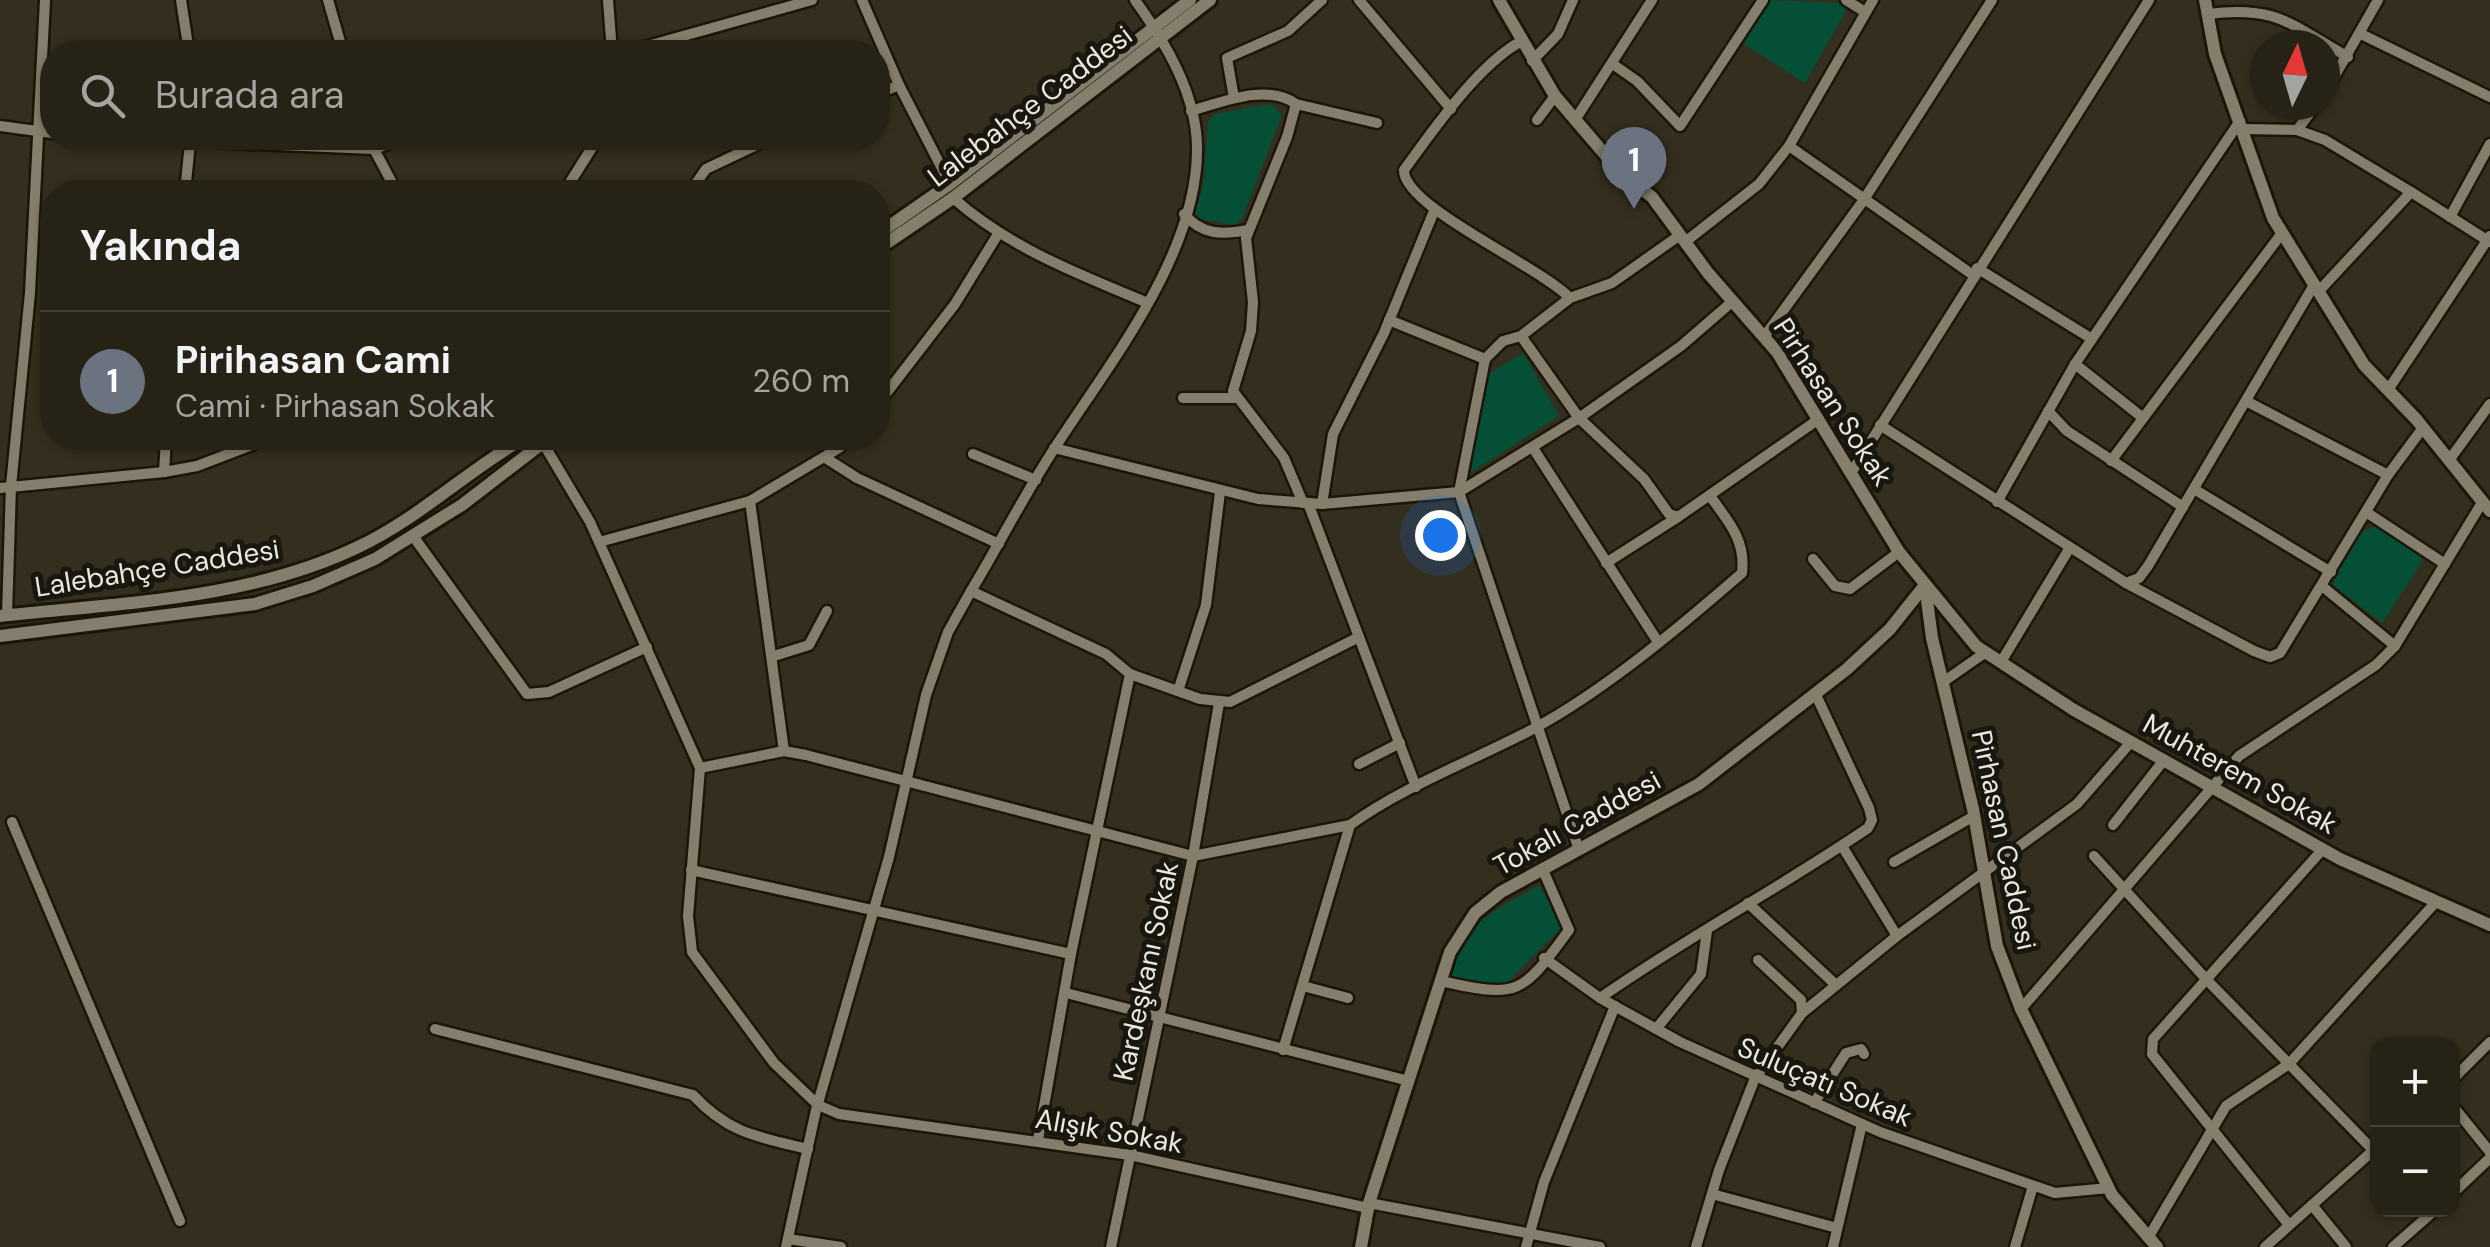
<!DOCTYPE html>
<html lang="tr">
<head>
<meta charset="utf-8">
<style>
	body { margin:0; font-family:"DM Sans",sans-serif; background:#2f2a1f; color:#f1f3f6 }
	.controls { position:absolute; right:30px; bottom:30px; display:grid; overflow:hidden; border-radius:20px; box-shadow:0 2px 8px #0004 }
	.controls button { width:90px; height:90px; display:grid; place-items:center; padding:0; border:0; border-bottom:2px solid #433f35; background:#272216; color:#f1f3f6; font:50px sans-serif }
	.compass { position:absolute; left:2250px; top:30px; width:90px; height:90px; border-radius:50%; background:#272216; box-shadow:0 2px 8px #0004; rotate:5deg }
	.you { position:absolute; left:1440px; top:535px; width:35px; height:35px; margin:-25px; border:8px solid #fff; border-radius:50%; background:#1a73e8; box-shadow:0 0 0 15px #1a73e833 }
	.badge { display:grid; place-items:center; width:65px; height:65px; border-radius:50%; background:#ea580c; color:#fff; font-size:32px; font-weight:700 }
	.pin { position:absolute; translate:-50% -82px; filter:drop-shadow(0 2px 5px #0008) }
	.pin::after { content:''; position:absolute; top:52px; width:35px; height:30px; background:inherit; clip-path:polygon(0 0,100% 0,50% 100%) }
	.list { margin:0; padding:0; list-style:none }
	h2 { display:flex; justify-content:space-between; align-items:center; height:130px; margin:0; padding:0 40px; font-size:42px }
	h2 small { font-size:32px; font-weight:400; color:#a4a4a1 }
	.list li { display:grid; grid-template-columns:65px 1fr auto; gap:30px; align-items:center; box-sizing:border-box; height:140px; padding:0 40px; border-top:2px solid #433f35 }
	.list b { display:block; font-size:38px; white-space:nowrap }
	.list p { margin:0; font-size:32px; white-space:nowrap; color:#a4a4a1 }
	.list em { font-size:32px; font-style:normal; color:#a4a4a1 }
	.icon { flex:none; width:55px; height:55px; fill:none; stroke:currentColor; stroke-width:2; stroke-linecap:round; stroke-linejoin:round }
	.map { position:relative; flex:none; width:2490px; height:1247px; overflow:hidden }
	.search { position:absolute; background:#272216; box-shadow:0 2px 8px #0004; left:40px; top:40px; width:850px; height:110px; display:flex; align-items:center; gap:25px; box-sizing:border-box; padding:0 35px; border-radius:40px; color:#a4a4a1; font-size:38px }
	.panel { position:absolute; background:#272216; box-shadow:0 2px 8px #0004; left:40px; top:180px; width:850px; height:270px; border-radius:40px }
	.map>svg:first-child { display:block }
</style>
</head>
<body>
<div class="map">
<svg width="2490" height="1247" viewBox="0 0 2490 1247">
	<rect width="100%" height="100%" fill="#342e1e"/>
	<g fill="#054f37">
		<path d="M1764,0l78,3 4,8 -41,72 -66,-42z"/>
		<path d="M1271,104l11,11 -40,104 -7,6 -37,-6 -4,-4 9,-28 5,-65 6,-8z"/>
		<path d="M1523,353l36,63 -87,56 -5,-6 18,-90z"/>
		<path d="M2375,526l46,30v7l-39,60 -48,-37v-8l28,-46z"/>
		<path d="M1539,885l24,41 -59,60 -55,-9c19,-59 41,-63 90,-92z"/>
	</g>
	<g fill="none" stroke-linecap="round" stroke-linejoin="round">
		<defs>
			<g id="minor">
				<path d="M181,0l8,52"/>
				<path d="M328,0l15,52"/>
				<path d="M608,0l4,52"/>
				<path d="M862,0l37,85 51,99"/>
				<path d="M1359,0l92,109"/>
				<path d="M1846,0l19,12"/>
				<path d="M2208,14c69,-9 83,11 140,43"/>
				<path d="M2361,34l129,63"/>
				<path d="M1520,42c-42,23 -87,88 -116,128 -1,37 134,95 166,128"/>
				<path d="M626,52l186,-52"/>
				<path d="M1532,61l26,-27 15,-34"/>
				<path d="M1614,65l23,16 43,45 83,-126"/>
				<path d="M2325,93l53,-93"/>
				<path d="M878,94l21,-9"/>
				<path d="M1234,98l-7,-40 61,-27 34,-31"/>
				<path d="M1296,104l81,19"/>
				<path d="M1191,111c31,-9 76,-28 105,-7l-9,33 -41,101 7,64 -2,29 -18,60 51,67 19,45"/>
				<path d="M1537,120l18,-24"/>
				<path d="M1575,120l77,-120"/>
				<path d="M0,126l52,7"/>
				<path d="M2243,129l54,1 19,-25"/>
				<path d="M2297,130l28,10 86,52"/>
				<path d="M108,138l266,11 31,-11"/>
				<path d="M368,138l29,54"/>
				<path d="M1789,146l184,129"/>
				<path d="M185,192l5,-49"/>
				<path d="M564,192l34,-54"/>
				<path d="M690,192l16,-23 65,-31"/>
				<path d="M953,198c57,50 125,76 195,105"/>
				<path d="M1184,214c18,21 37,21 64,16"/>
				<path d="M2450,217l40,-73"/>
				<path d="M1685,242l74,-58 30,-38 84,-146"/>
				<path d="M1977,268l115,71"/>
				<path d="M2318,292l93,-100 79,50"/>
				<path d="M1389,320l96,39"/>
				<path d="M1521,336l58,82 65,61 25,35 9,3 141,-98"/>
				<path d="M1764,337l99,-136 129,-201"/>
				<path d="M2388,390l102,-154"/>
				<path d="M1183,398h52"/>
				<path d="M2246,401l142,74"/>
				<path d="M878,404l77,-100 43,-70"/>
				<path d="M2048,411l19,20 116,76"/>
				<path d="M2143,418l-68,-54 165,-243"/>
				<path d="M1880,425l246,158 13,-5 9,-12 166,-281"/>
				<path d="M166,438l-2,34 33,-6 73,-28"/>
				<path d="M540,438l50,84 110,246 -12,148 4,36 82,111 44,42 21,9 291,41 238,53"/>
				<path d="M1054,448l204,51 64,5 137,-12 120,-74 102,-72 52,-45"/>
				<path d="M1533,448l125,194"/>
				<path d="M973,454l63,26"/>
				<path d="M824,457l33,21 142,66"/>
				<path d="M2450,459l40,-55"/>
				<path d="M2111,461l171,-228"/>
				<path d="M1851,473l298,-473"/>
				<path d="M0,488l164,-16"/>
				<path d="M2194,489l137,83"/>
				<path d="M1997,502l78,-138"/>
				<path d="M1308,503l108,284"/>
				<path d="M1322,504l11,-70 51,-101 50,-122"/>
				<path d="M2366,512l79,52"/>
				<path d="M413,536l114,158 22,-2 98,-45"/>
				<path d="M599,542l151,-41"/>
				<path d="M1813,559l22,27 15,3 49,-37"/>
				<path d="M1606,563l72,-46"/>
				<path d="M2126,583l128,68 16,6 10,-4 108,-178 34,-46"/>
				<path d="M2322,586l73,60"/>
				<path d="M971,591c29,-48 54,-98 85,-145 55,-85 143,-194 141,-300 -1,-53 -32,-104 -62,-146"/>
				<path d="M7,615l4,-129 19,-193 15,-293"/>
				<path d="M774,656l35,-11 18,-34"/>
				<path d="M2001,662l68,-113"/>
				<path d="M1130,674l70,25 30,3 129,-65"/>
				<path d="M1943,682l43,-30"/>
				<path d="M1178,691l28,-86 14,-113"/>
				<path d="M784,751l-34,-250 89,-53 10,-10"/>
				<path d="M1359,764l41,-21"/>
				<path d="M700,768l84,-17 22,4 387,101 157,-31"/>
				<path d="M12,822l168,399"/>
				<path d="M2113,825l51,-65"/>
				<path d="M1579,850l-120,-358 26,-133 18,-18 18,-5 49,-38 42,-15 68,-48"/>
				<path d="M2094,856l112,123 168,172"/>
				<path d="M1894,862l80,-46"/>
				<path d="M691,870l380,84"/>
				<path d="M1748,903l88,82"/>
				<path d="M1897,936l180,-132 54,-62"/>
				<path d="M1544,958l56,40 80,44 200,90 175,61 54,-5"/>
				<path d="M1441,981c79,18 81,13 128,-51l-26,-60"/>
				<path d="M1303,986l45,12"/>
				<path d="M1066,993l343,88"/>
				<path d="M1600,998c87,-61 180,-110 268,-170l4,-8 -3,-12 -54,-115"/>
				<path d="M2021,1009l218,-253 137,-91 19,-19 88,-145"/>
				<path d="M1802,1013l95,-77 -55,-90"/>
				<path d="M435,1029l258,66c36,39 66,42 115,54"/>
				<path d="M1656,1029l45,-55 6,-43"/>
				<path d="M1283,1050l67,-225c56,-40 122,-64 183,-96 71,-38 148,-103 209,-156 4,-33 -14,-52 -32,-77"/>
				<path d="M2452,1080l38,-38"/>
				<path d="M1814,1103l32,-50 15,-4 3,5"/>
				<path d="M2452,1105l38,47"/>
				<path d="M1712,1194l125,34"/>
				<path d="M2452,1194l38,-36"/>
				<path d="M1369,1203l231,44"/>
				<path d="M2312,1205l34,42"/>
				<path d="M2289,1225l-137,-171 1,-15 170,-190"/>
				<path d="M2148,1238l78,-132 63,-42 146,-161"/>
				<path d="M788,1239l53,8"/>
				<path d="M786,1247l30,-137 73,-253 37,-162 22,-63 23,-41 135,63 24,20 -59,280 -33,186"/>
				<path d="M1111,1247l82,-391 26,-153"/>
				<path d="M1526,1247l18,-65 71,-176"/>
				<path d="M1696,1247l23,-77 36,-92 47,-65 -1,-13 -43,-40"/>
				<path d="M1833,1247l29,-123"/>
				<path d="M2015,1247l18,-61"/>
				<path d="M2265,1247l111,-99"/>
				<path d="M2393,1247l42,-37"/>
			</g>
			<g id="tertiary">
				<path d="M1499,0l56,96 65,76 32,25 56,76 69,79 122,200 77,94 98,64 266,149 150,66"/>
				<path d="M2205,0l10,54 58,164 91,147 52,54 74,92"/>
				<path d="M878,234l72,-50 240,-184"/>
				<path d="M878,249l75,-51 257,-198"/>
				<path d="M1925,585l7,53 41,171 24,137 24,63 91,186 45,52"/>
				<path d="M0,616c120,-13 247,-16 358,-69 60,-28 109,-76 166,-109"/>
				<path d="M0,636l255,-32 58,-18 62,-27 87,-54 87,-67"/>
				<path d="M1361,1247l8,-44 81,-251 25,-39 26,-21 198,-108 148,-115 43,-40 35,-44"/>
			</g>
		</defs>
		<use href="#minor" stroke="#1b1607" stroke-width="15"/>
		<use href="#tertiary" stroke="#1b1607" stroke-width="18"/>
		<use href="#minor" stroke="#857e6c" stroke-width="10"/>
		<use href="#tertiary" stroke="#857e6c" stroke-width="12"/>
	</g>
	<g text-anchor="middle" dominant-baseline="central" stroke-width="10" stroke-linejoin="round" paint-order="stroke">
		<g font-size="28" fill="#eae7dd" stroke="#19160f">
			<text transform="translate(1030 106) rotate(-37)">Lalebahçe Caddesi</text>
			<text transform="translate(1833 402) rotate(57)">Pirhasan Sokak</text>
			<text transform="translate(157 568) rotate(-9)">Lalebahçe Caddesi</text>
			<text transform="translate(2240 774) rotate(29)">Muhterem Sokak</text>
			<text transform="translate(1577 823) rotate(-29)">Tokalı Caddesi</text>
			<text transform="translate(2004 840) rotate(78)">Pirhasan Caddesi</text>
			<text transform="translate(1146 971) rotate(-78)">Kardeşkanı Sokak</text>
			<text transform="translate(1825 1082) rotate(23)">Suluçatı Sokak</text>
			<text transform="translate(1109 1131) rotate(10)">Alışık Sokak</text>
		</g>
	</g>
</svg>
<div class="controls">
<button>+</button>
<button>−</button>
</div>
<svg class="compass" viewBox="-18 -18 36 36"><path d="M0-13l5 13h-10z" fill="#e53935"/><path d="M0 13l5-13h-10z" fill="#a4a4a1"/></svg>
<div class="you"></div>
<div class="pin badge" style="left:1634px;top:209px;background:#6b7280">1</div>
<div class="search"><svg class="icon" aria-label="search" viewBox="0 0 24 24"><circle cx="10" cy="10" r="6"/><path d="M15 15l6 6"/></svg>Burada ara</div>
<section class="panel">
<h2>Yakında<small></small></h2>
<ul class="list">
<li><span class="badge" style="background:#6b7280">1</span><div><b>Pirihasan Cami</b><p>Cami · Pirhasan Sokak</p></div><em>260 m</em></li>
</ul>
</section>
</div>
</body>
</html>
